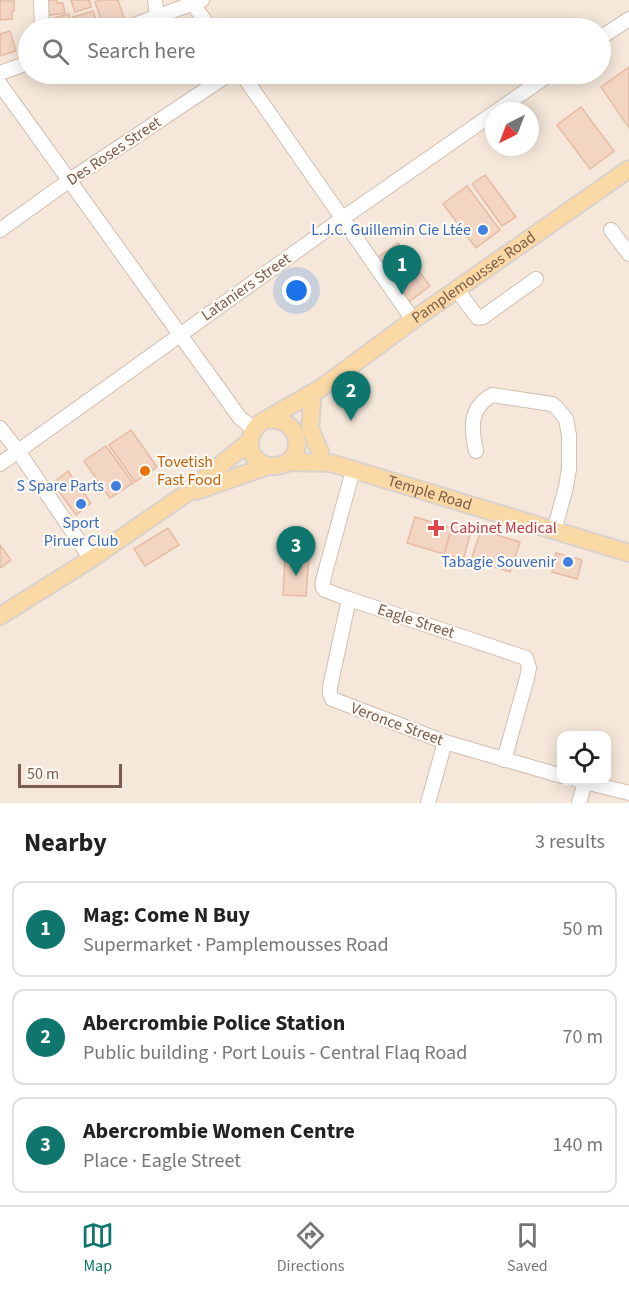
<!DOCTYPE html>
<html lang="en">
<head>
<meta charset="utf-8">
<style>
	body { margin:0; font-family:"Source Sans 3",sans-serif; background:#f2f2f2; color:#222 }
	.controls { position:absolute; right:18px; bottom:18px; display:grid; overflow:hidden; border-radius:12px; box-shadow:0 3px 15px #0003 }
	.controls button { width:54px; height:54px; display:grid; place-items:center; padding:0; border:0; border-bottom:2px solid #e0e0e0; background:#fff; color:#222; font:30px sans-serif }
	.compass { position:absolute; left:485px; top:102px; width:54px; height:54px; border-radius:50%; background:#fff; box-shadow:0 3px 15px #0003; rotate:222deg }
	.scale { position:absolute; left:18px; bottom:15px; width:104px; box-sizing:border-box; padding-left:6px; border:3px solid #7a5c4d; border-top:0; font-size:16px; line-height:21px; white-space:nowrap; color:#7a5c4d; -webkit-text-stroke:4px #fffaf3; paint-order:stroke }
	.you { position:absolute; left:297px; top:291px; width:21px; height:21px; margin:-15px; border:4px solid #fff; border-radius:50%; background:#1a73e8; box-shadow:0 0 0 9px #1a73e833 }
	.badge { display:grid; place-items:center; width:39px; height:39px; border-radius:50%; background:#0f766e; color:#fff; font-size:20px; font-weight:700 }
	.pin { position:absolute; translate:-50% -50px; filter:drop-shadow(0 2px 3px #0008) }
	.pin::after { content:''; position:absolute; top:32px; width:21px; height:18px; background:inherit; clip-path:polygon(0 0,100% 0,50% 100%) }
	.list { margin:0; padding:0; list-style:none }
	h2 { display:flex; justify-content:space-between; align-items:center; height:78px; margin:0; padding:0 24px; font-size:26px }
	h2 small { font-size:20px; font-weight:400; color:#767676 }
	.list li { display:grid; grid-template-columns:39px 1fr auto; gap:18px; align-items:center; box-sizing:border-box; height:96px; margin:0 12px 12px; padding:0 12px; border:2px solid #e0e0e0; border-radius:12px }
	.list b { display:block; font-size:22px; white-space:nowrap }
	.list p { margin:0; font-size:20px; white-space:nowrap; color:#767676 }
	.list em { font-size:20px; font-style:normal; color:#767676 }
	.icon { flex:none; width:33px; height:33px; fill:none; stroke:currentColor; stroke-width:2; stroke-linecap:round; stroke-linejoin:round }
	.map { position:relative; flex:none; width:629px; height:803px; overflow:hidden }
	.search { position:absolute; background:#fff; box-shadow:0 3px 15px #0003; left:18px; right:18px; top:18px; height:66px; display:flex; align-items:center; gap:15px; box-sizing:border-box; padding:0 21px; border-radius:33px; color:#767676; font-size:22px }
	.sheet { height:402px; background:#fff }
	nav { display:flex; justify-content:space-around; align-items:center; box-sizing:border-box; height:84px; border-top:2px solid #e0e0e0; background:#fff; font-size:16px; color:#767676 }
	nav a { display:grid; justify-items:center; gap:3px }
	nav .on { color:#0f766e }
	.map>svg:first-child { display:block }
</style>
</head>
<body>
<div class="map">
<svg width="629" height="803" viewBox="0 0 629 803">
	<rect width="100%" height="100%" fill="#fdf6ec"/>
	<path fill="#f5e8da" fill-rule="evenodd" d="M0,0h629v803h-629zM28,28h572v46h-572zM494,111h36v36h-36zM562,736h44v44h-44z"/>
	<g fill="#f3d5c3" stroke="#e6bba3" stroke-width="1.5">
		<path d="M43,0h14v3h6l2,10 -20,3z"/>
		<path d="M71,0h18l2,7 -16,5z"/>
		<path d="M100,0h18l7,21 -21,7 -9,-26z"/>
		<path d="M0,1h14v10h-2v8l-12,1z"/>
		<path d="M93,11l6,17h-22l-4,-11z"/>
		<path d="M69,14l3,14h-20l-2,-9z"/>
		<path d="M10,31l6,20 -16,5v-22z"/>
		<path d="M629,67v61l-28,-41z"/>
		<path d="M581,107l33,44 -24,18 -33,-44z"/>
		<path d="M485,175l31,42 -14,9 -30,-42z"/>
		<path d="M467,186l33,44 -24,18 -33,-44z"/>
		<path d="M398,243l32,43 -24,18 -32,-44z"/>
		<path d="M131,430l26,37 -22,15 -26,-37z"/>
		<path d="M106,446l27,37 -23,15 -26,-37z"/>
		<path d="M68,471l23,32 -15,12 -23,-32z"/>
		<path d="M415,517l37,11 -8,26 -37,-11z"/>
		<path d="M454,522l18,6 -9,32 -19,-6z"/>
		<path d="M168,528l11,17 -34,21 -11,-17z"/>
		<path d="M481,530l39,12 -10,30 -39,-12z"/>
		<path d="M0,545l11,15 -11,8z"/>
		<path d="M556,553l26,7 -5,19 -25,-7z"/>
		<path d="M285,556l24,1 -3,39 -23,-1z"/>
	</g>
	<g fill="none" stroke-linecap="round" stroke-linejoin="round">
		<defs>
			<g id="minor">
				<path d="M41,0l1,28"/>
				<path d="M155,0l2,18"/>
				<path d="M193,4l17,24"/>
				<path d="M126,28l76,-28"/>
				<path d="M600,38l29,-19"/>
				<path d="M0,73l28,-10"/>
				<path d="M242,74l171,246"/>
				<path d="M0,84l240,334 14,11"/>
				<path d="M497,111l53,-37"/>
				<path d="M0,230l70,-50 159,-106"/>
				<path d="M611,230l18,24"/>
				<path d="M457,290l21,28 5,-1 53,-38"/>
				<path d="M0,428l18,23 73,108"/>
				<path d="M476,451c-5,-23 -7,-43 16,-56l60,9 5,4 9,11 3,16v34l-3,18 -12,44"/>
				<path d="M0,464l343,-246 151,-105"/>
				<path d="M353,470l-28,103c-1,6 -5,13 0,17l24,9 177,59 3,10 -2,10 -23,82"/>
				<path d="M349,599l-19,88v7l2,5 113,43 117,34"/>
				<path d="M577,780l52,13"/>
				<path d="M428,803l17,-61"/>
				<path d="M579,803l6,-21"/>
			</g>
			<g id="major">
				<path d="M312,402l-2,26 10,24"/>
				<path id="s1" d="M267,420c37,-5 40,46 7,46 -7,0 -12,-1 -17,-6 -12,-11 -8,-27 3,-37l61,-35 92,-68 216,-151"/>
				<path id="s2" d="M288,462l43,1 298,90"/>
				<path d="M196,491l72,-25"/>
				<path d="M0,616l91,-57 93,-64 66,-54"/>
			</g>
		</defs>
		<use href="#minor" stroke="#d1beb0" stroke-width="16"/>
		<use href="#major" stroke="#dad1cd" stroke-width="20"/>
		<use href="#minor" stroke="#fff" stroke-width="14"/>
		<use href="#major" stroke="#fbd9a5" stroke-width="16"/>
	</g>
	<g fill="#3f7fe0" stroke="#fffaf3" stroke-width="2">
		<circle cx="483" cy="230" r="6"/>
		<circle cx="116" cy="486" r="6"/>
		<circle cx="81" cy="504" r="6"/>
		<circle cx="568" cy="562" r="6"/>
	</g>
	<circle fill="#e8710a" stroke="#fffaf3" stroke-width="2" cx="145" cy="471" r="6"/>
	<path fill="#e0444e" stroke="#fffaf3" stroke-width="2" d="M433 519h6v6h6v6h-6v6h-6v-6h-6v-6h6z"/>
	<g text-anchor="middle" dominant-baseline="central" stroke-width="4.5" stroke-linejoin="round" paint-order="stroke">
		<g font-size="16" fill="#7a5c4d" stroke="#fffaf3">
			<text transform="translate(114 151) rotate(-34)">Des Roses Street</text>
			<text stroke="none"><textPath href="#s1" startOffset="399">Pamplemousses Road</textPath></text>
			<text transform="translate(246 287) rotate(-35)">Lataniers Street</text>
			<text stroke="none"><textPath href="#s2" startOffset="146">Temple Road</textPath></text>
			<text transform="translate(416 621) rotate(18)">Eagle Street</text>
			<text transform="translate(397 724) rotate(20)">Veronce Street</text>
		</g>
		<g font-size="16" fill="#366cbe" stroke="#fffaf3" text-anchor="end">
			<text x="471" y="230">L.J.C. Guillemin Cie Ltée</text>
			<text x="104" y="486">S Spare Parts</text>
			<text x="81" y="523" text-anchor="middle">Sport<tspan x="81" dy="18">Piruer Club</tspan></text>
			<text x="556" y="562">Tabagie Souvenir</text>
		</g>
		<g font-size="16" fill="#c56008" stroke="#fffaf3" text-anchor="start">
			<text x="157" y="462">Tovetish<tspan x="157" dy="18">Fast Food</tspan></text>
		</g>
		<g font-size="16" fill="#be3a42" stroke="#fffaf3" text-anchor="start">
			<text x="450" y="528">Cabinet Medical</text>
		</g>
	</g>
</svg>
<div class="controls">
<button><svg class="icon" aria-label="locate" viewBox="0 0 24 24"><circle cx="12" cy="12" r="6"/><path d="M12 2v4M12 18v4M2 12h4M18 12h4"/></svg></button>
</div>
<svg class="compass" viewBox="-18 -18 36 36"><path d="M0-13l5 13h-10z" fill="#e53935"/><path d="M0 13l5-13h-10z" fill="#767676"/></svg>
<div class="scale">50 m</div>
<div class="you"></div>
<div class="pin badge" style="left:402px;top:295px">1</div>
<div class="pin badge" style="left:351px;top:421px">2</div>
<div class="pin badge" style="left:296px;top:576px">3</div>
<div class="search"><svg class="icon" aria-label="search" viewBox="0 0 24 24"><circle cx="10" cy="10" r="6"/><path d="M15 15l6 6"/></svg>Search here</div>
</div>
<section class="sheet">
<h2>Nearby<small>3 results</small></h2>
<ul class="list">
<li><span class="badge">1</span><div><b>Mag: Come N Buy</b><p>Supermarket · Pamplemousses Road</p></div><em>50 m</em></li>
<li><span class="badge">2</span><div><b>Abercrombie Police Station</b><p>Public building · Port Louis - Central Flaq Road</p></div><em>70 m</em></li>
<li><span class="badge">3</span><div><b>Abercrombie Women Centre</b><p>Place · Eagle Street</p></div><em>140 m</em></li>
</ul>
</section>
<nav>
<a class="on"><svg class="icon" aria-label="map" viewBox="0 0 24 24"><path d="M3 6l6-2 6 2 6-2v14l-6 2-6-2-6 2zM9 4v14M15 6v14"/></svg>Map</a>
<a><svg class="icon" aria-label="directions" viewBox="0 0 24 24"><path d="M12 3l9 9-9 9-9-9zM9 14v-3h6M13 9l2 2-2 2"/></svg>Directions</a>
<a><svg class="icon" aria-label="saved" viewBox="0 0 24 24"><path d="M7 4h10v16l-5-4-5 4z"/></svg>Saved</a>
</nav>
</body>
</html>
